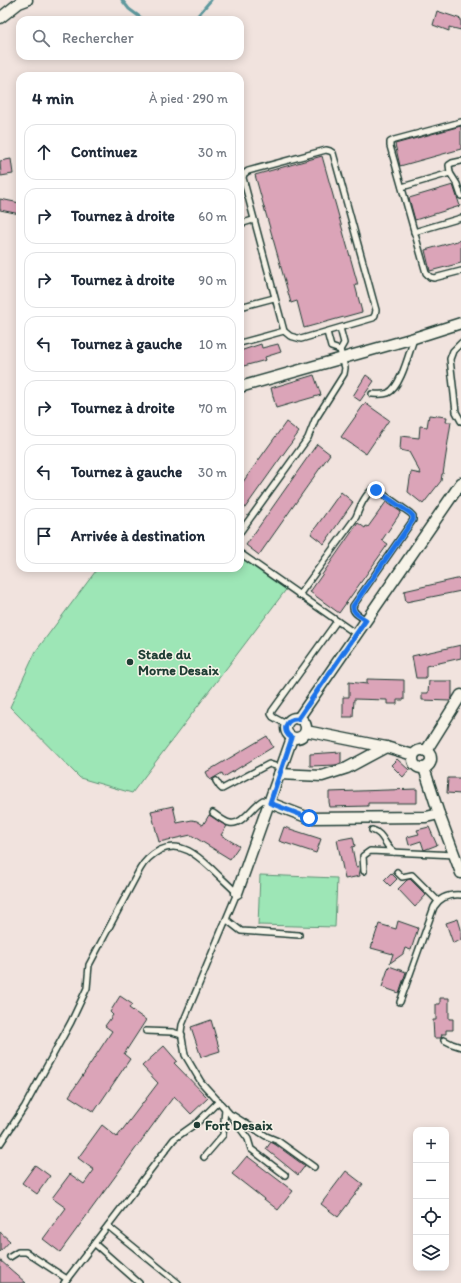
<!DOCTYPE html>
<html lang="fr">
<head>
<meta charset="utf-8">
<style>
	body { margin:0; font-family:Itim,sans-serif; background:#f6f6f7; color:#1f2937 }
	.controls { position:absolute; right:12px; bottom:12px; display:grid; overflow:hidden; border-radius:8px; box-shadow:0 2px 10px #0003 }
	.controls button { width:36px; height:36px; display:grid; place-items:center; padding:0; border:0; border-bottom:1px solid #e0e1e3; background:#fff; color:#1f2937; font:20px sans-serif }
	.stop { position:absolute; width:12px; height:12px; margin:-9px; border:3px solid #1a73e8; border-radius:50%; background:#fff }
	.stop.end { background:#1a73e8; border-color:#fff; box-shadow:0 1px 4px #0008 }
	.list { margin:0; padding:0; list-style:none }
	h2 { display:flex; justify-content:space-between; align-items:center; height:52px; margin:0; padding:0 16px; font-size:17px }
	h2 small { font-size:13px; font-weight:400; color:#747a83 }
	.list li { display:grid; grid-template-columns:26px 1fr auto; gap:12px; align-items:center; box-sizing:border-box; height:56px; margin:0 8px 8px; padding:0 8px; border:1px solid #e0e1e3; border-radius:12px }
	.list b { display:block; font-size:15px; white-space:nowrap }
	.list em { font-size:13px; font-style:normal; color:#747a83 }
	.icon { flex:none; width:22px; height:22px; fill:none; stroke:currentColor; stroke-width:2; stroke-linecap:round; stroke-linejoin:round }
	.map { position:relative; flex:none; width:461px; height:1283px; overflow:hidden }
	.search { position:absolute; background:#fff; box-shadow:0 2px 10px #0003; left:16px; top:16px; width:228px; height:44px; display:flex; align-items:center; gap:10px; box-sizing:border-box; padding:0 14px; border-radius:12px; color:#747a83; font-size:15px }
	.panel { position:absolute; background:#fff; box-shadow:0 2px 10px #0003; left:16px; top:72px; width:228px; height:500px; border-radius:12px }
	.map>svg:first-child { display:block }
</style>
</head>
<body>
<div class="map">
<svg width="461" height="1283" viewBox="0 0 461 1283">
	<rect width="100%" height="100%" fill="#f1e3de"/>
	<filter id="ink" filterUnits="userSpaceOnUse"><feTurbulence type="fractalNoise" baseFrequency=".025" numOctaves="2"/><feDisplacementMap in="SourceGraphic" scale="8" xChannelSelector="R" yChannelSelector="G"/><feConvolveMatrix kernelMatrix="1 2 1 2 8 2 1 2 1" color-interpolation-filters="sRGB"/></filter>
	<g filter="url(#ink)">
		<g fill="#9de6b6" stroke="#5e9275">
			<path d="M240,553l48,34 -156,206 -52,-15 -70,-71 26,-56 62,-83h142z"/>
			<path d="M260,875l77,3 -2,49 -77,-2z"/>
		</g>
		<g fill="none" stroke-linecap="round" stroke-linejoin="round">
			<g stroke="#5e999e" stroke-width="3">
				<path d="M122,0l7,9 15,11"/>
				<path d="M194,20l17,-20"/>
			</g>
		</g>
		<g fill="#dba4b8" stroke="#1f3d34">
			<path d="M437,11l24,8v11l-12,-3v4l-16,-6z"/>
			<path d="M461,126v23l-61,17 -5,-22z"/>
			<path d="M322,156l36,129h-3l7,27 -58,16 -7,-27 -6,2 -36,-128z"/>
			<path d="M11,159l2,15 -12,2 -1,-15z"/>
			<path d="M453,185l7,21 -45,14 -6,-22z"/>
			<path d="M0,199l20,4v11l-20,-4z"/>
			<path d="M461,240v23l-31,8 -5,-21z"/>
			<path d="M261,344l1,4 16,-4 3,8 -16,5 1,3 -26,7v-16z"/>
			<path d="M314,375l7,20 -45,13 -5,-20z"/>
			<path d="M366,375l8,6 -14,20 -7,-5z"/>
			<path d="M365,403l24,17 -23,34 -25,-17z"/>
			<path d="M429,415l18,2 -1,5h5l-8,52h-1l-1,7 -18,23 -15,-12 3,-20 10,2 -12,-22 -9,-2 1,-14 18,2 1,-12 7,1z"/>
			<path d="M286,422l13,10 -59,83v-29z"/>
			<path d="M317,444l13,10 -71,101 -13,-10z"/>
			<path d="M341,492l12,10 -29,42 -13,-10z"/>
			<path d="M386,502l15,10 -19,28 6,4 -49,69 -29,-21 48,-69 7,5 1,-2 2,1z"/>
			<path d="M461,578v13l-55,11 -2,-11z"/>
			<path d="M461,645v13l-35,8v12h-10l-4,-22z"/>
			<path d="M367,679l37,1v20h-7v4h-10v-4l-33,-1 -1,18h-10v-20h6v-15l18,2z"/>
			<path d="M429,681h23v17l-2,3 -28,-1v-7h6z"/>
			<path d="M267,736l6,11 -49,30 -2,-4 -12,7 -4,-8z"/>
			<path d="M341,752v11l-5,2 -26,1v-12z"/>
			<path d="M397,759l12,11 -6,7 -12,-12z"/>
			<path d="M448,778h13v16l-14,-1z"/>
			<path d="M417,789v14h-49v3l-38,1 -1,-5v-10z"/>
			<path d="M173,806l4,17 15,-3 5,1 6,4 6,-10 18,11 -6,9 18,11 -9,13 -39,-24 -32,7 -8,-31z"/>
			<path d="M284,827l37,12 -5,14 -37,-12z"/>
			<path d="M429,827l8,18 -13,5 -3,-9 -12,4 -2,-8 12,-3 -2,-4z"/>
			<path d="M353,837l2,9 -3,1 4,20 2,-1 2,10 -15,3 -8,-39z"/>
			<path d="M391,873l6,6 -7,7 -6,-6z"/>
			<path d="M410,879l16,16 -11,12 -17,-18 9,-9z"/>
			<path d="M458,919l3,10v11l-8,3 -7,-20z"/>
			<path d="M398,921l20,7 -7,22 -6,-2 -2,6 -13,9 3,-9 -22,-6 8,-24 17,5z"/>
			<path d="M389,966l17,6 -7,21 -17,-6z"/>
			<path d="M120,996l12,8 -3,4 17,12 -22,34 6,5 -36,53 -25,-16 43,-65 -7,-5 8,-11 -3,-3z"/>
			<path d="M440,998h9v21h4v11h-7v4h-4l-1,4h-7l-1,-18h3v-16h4z"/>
			<path d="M211,1020l9,31 -19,6 -10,-30z"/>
			<path d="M164,1046l13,15 -3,2 34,35 -17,16 -17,-18 -114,156 -17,-13 23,-31 -14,-10 18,-24 14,10 10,-14 -16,-12 24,-33 15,12 41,-54 -16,-17z"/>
			<path d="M271,1142l5,3 29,21 -7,9 -32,-26z"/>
			<path d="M247,1156l46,35 -15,19 -46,-36z"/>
			<path d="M35,1165l15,11 -13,18 -15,-11z"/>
			<path d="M346,1171l17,13 -25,33 -17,-13z"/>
			<path d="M0,1232l10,9 -10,11z"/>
			<path d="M0,1260l26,23h-26z"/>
		</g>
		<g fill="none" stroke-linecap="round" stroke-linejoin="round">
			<defs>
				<g id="lane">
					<path d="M461,122l-67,18 -4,2v4l36,127 4,4 4,1 27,-7"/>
					<path d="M326,150l4,1 3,2 43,157 -1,5 -2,3 -72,21 -11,-3 -6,-5 -41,-153 1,-4 4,-3z"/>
					<path d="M461,161l-9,2 -3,2 1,8 7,11 4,12"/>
					<path d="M402,187l48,-14"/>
					<path d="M240,224l13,-4"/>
					<path d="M414,232l47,-14"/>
					<path d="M240,307l34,-9"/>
					<path d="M327,332l4,15 9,3"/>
					<path d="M240,343l44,-12"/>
					<path d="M461,343l-8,8 -3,8 6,53 5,9"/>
					<path d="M340,350l4,-7 -4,-15"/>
					<path d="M372,394c6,0 11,1 16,-1 13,-6 21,-41 26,-54"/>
					<path d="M241,531l67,-93 7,-18 29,-46 1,-6 -5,-18"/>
					<path d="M240,553l116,81"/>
					<path d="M299,595l57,-78c4,-10 8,-21 17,-28h3l34,24 3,3v4l-60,86c-1,7 7,10 13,14"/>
					<path d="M286,724l-13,-7 -2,-3 1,-3 65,-90"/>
					<path d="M216,781l4,6 2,2 47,-25 12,4"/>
					<path d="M213,813c5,3 11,9 17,10 12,3 23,-18 33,-23l7,3"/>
					<path d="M372,830c12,3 12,16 22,22"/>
					<path d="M364,871l-1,-15 7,-5 85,4"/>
					<path d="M397,872l5,5 10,-2 26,26"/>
					<path d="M227,920l14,11 58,4"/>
					<path d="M400,1002l34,-95c6,-10 15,-13 27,-12"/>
					<path d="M146,1031l26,1 10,3"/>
					<path d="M444,1040l8,4 9,3"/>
					<path d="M232,1115l34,21 12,5 36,26"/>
					<path d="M0,1144l25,-38 46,-84 16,-34 2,-23 51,-96c5,-9 11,-14 20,-19 21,-10 38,6 52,19 8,8 17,16 25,24l-55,132 -1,7 4,23 16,27 28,31 19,26 3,10 34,26"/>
					<path d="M204,1157l19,-22 2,-27"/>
					<path d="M108,1226l70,57"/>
					<path d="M95,1244l44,39"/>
					<path d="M10,1257l8,-5h8l41,27"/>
					<path d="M64,1283l110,-144 24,-17 21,-21"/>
				</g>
				<g id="street">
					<path d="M0,18l19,-15 8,-3"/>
					<path d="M240,387l174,-49 47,-15"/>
					<circle cx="296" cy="728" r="10"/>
					<path d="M298,719l163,-236"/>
					<path d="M306,731l80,16 27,8"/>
					<circle cx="422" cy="759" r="9"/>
					<path d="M426,751l35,-56"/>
					<path d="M424,768l15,46 22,59"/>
					<path d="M279,774l43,2 25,-8 39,-21"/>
					<path d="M270,803l39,15 117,-1 13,-3"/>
					<path d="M237,893l55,-155"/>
				</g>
			</defs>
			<use href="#lane" stroke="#1f3d34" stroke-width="8"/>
			<use href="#street" stroke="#1f3d34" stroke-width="13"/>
			<use href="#lane" stroke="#f7f3e8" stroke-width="5"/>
			<use href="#street" stroke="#f7f3e8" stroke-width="10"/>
		</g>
	</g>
	<g fill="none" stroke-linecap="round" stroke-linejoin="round" filter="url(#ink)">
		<path stroke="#1a73e8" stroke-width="5" d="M309,818l-39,-15 22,-65c-11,-6 -7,-20 6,-19l68,-99c-6,-4 -14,-7 -13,-14l60,-86v-4l-3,-3 -34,-23"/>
	</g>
	<g fill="#1f3d34" stroke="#f7f3e8" stroke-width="1.5">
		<circle cx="130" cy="662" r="4"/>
		<circle cx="197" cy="1125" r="4"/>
	</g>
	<g text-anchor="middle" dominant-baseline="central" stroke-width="3" stroke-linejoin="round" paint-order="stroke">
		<g font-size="14" font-weight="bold" fill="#1f3d34" stroke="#f7f3e8" text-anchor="start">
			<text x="138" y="654">Stade du<tspan x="138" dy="16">Morne Desaix</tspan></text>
			<text x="205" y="1125">Fort Desaix</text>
		</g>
	</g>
</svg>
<div class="controls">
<button>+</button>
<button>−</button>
<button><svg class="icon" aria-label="locate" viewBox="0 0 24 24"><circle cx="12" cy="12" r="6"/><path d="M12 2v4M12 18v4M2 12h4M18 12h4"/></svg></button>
<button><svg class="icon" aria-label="layers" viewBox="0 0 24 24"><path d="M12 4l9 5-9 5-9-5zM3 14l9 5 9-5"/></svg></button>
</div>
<div class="stop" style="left:309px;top:818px"></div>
<div class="stop end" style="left:376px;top:490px"></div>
<div class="search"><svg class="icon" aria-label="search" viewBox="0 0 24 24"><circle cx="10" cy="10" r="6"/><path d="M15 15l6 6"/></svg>Rechercher</div>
<section class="panel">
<h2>4 min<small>À pied · 290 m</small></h2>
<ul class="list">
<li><svg class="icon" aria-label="ahead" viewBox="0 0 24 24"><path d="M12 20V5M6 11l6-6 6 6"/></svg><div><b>Continuez</b></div><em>30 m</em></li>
<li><svg class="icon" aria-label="right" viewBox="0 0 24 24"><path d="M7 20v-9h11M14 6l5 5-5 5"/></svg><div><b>Tournez à droite</b></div><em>60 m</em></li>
<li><svg class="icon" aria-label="right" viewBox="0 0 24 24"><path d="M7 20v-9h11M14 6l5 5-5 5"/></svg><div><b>Tournez à droite</b></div><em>90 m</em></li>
<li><svg class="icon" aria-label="left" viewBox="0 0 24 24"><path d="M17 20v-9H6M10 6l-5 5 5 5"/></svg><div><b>Tournez à gauche</b></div><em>10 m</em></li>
<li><svg class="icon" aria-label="right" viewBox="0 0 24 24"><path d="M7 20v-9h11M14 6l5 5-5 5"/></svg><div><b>Tournez à droite</b></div><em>70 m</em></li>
<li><svg class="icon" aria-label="left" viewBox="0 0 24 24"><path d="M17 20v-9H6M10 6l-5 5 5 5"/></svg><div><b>Tournez à gauche</b></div><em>30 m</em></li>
<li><svg class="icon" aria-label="arrive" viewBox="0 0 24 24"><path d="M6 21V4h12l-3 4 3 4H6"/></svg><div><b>Arrivée à destination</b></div></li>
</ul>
</section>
</div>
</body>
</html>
